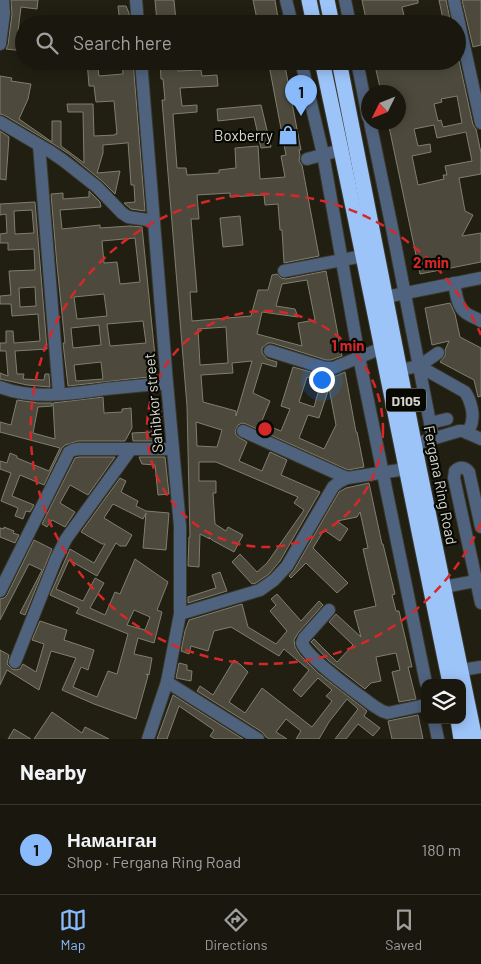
<!DOCTYPE html>
<html lang="en">
<head>
<meta charset="utf-8">
<style>
	body { margin:0; font-family:Barlow,sans-serif; background:#222017; color:#f1f3f6 }
	.controls { position:absolute; right:15px; bottom:15px; display:grid; overflow:hidden; border-radius:10px; box-shadow:0 2px 12px #0003 }
	.controls button { width:45px; height:45px; display:grid; place-items:center; padding:0; border:0; border-bottom:1px solid #37362e; background:#19170e; color:#f1f3f6; font:25px sans-serif }
	.compass { position:absolute; left:361px; top:85px; width:45px; height:45px; border-radius:50%; background:#19170e; box-shadow:0 2px 12px #0003; rotate:227deg }
	.you { position:absolute; left:321px; top:379px; width:18px; height:18px; margin:-12px; border:4px solid #fff; border-radius:50%; background:#1a73e8; box-shadow:0 0 0 8px #1a73e833 }
	.badge { display:grid; place-items:center; width:32px; height:32px; border-radius:50%; background:#89bafc; color:#111; font-size:16px; font-weight:700 }
	.pin { position:absolute; translate:-50% -41px; filter:drop-shadow(0 1px 2px #0008) }
	.pin::after { content:''; position:absolute; top:26px; width:18px; height:15px; background:inherit; clip-path:polygon(0 0,100% 0,50% 100%) }
	.list { margin:0; padding:0; list-style:none }
	h2 { display:flex; justify-content:space-between; align-items:center; height:65px; margin:0; padding:0 20px; font-size:21px }
	h2 small { font-size:16px; font-weight:400; color:#9f9f9e }
	.list li { display:grid; grid-template-columns:32px 1fr auto; gap:15px; align-items:center; box-sizing:border-box; height:90px; padding:0 20px; border-top:1px solid #37362e }
	.list b { display:block; font-size:19px; white-space:nowrap }
	.list p { margin:0; font-size:16px; white-space:nowrap; color:#9f9f9e }
	.list em { font-size:16px; font-style:normal; color:#9f9f9e }
	.icon { flex:none; width:28px; height:28px; fill:none; stroke:currentColor; stroke-width:2; stroke-linecap:round; stroke-linejoin:round }
	.map { position:relative; flex:none; width:481px; height:739px; overflow:hidden }
	.search { position:absolute; background:#19170e; box-shadow:0 2px 12px #0003; left:15px; right:15px; top:15px; height:55px; display:flex; align-items:center; gap:12px; box-sizing:border-box; padding:0 18px; border-radius:28px; color:#9f9f9e; font-size:19px }
	.sheet { height:155px; background:#19170e }
	nav { display:flex; justify-content:space-around; align-items:center; box-sizing:border-box; height:70px; border-top:1px solid #37362e; background:#19170e; font-size:14px; color:#9f9f9e }
	nav a { display:grid; justify-items:center; gap:2px }
	nav .on { color:#89bafc }
	.map>svg:first-child { display:block }
</style>
</head>
<body>
<div class="map">
<svg width="481" height="739" viewBox="0 0 481 739">
	<rect width="100%" height="100%" fill="#211f12"/>
	<g fill="#4d4a3d" stroke="#807e6f" fill-rule="evenodd">
		<path d="M11,0h27l-1,9 -16,-2 -4,32 7,1v11l-18,-2 2,-4 4,-31z"/>
		<path d="M155,0h19l2,21 -19,1z"/>
		<path d="M253,0h22l4,24h-21z"/>
		<path d="M362,0h56v3l-16,4 4,17h-39z"/>
		<path d="M439,0h7l5,24h-7z"/>
		<path d="M462,0h19v45l-8,2z"/>
		<path d="M118,6h8l3,7 1,11h-10z"/>
		<path d="M87,61h10l2,15 24,-2 -1,-13h11l12,150 -14,-2 -7,-6 11,-1 -1,-17h-3l-3,-43 -1,1 -24,2v8l-6,20 23,-2 -5,23 -13,-13 -33,-27 -14,-9 -51,-30 -4,-1v-38l12,2 -1,3 20,3 -3,15 -9,20 33,23v-21h9v25l23,17 -1,-51h-15l-1,-8h26l1,32 21,-1v-1h2l-3,-33 -18,1 -2,-16h-5z"/>
		<path d="M160,61h17l1,10 23,-1 1,6 15,-1 1,11 -38,2 2,18 15,-1v7l-24,2 4,54h9l1,7 32,-2v-3l17,-2 -1,-20 23,-2 2,33 25,-2 -4,-21 5,-1 -17,-90 4,-1v-3h11l17,89h-2l1,5 -1,6 3,4 17,91 -35,7 -2,-33h-2l-2,-26 -13,1 -1,-10 -34,2v-4l-33,2 2,24h-8l6,73h-7l2,29 59,-5 7,-26h10l4,-15 5,-1 4,4 5,1 40,-8 16,85 -11,4h-5l-54,-17h-4l-6,5v5l5,6 10,3 -1,5 -14,-4 -9,30 17,8 -9,22 20,8 9,-22 -9,-3 12,-39 32,9h11l9,-4 11,60h1l7,35 -16,3 -102,-46 -4,-1 -4,2 -3,6 1,4 4,3 7,4 -8,19 23,10 8,-19 17,8 -6,15 39,17 -40,69 -11,13 -13,9 -4,1 -20,-22 8,-8 17,18 10,-9 37,-53 -10,-7 4,-6 -82,-35h-17v19h17v12h-3l2,31 11,7 2,-4 15,8 -9,17 -22,-12 -3,-3 1,2 -10,-5 -1,33 -11,-1 1,-29h1l-3,-131 -25,-306h3l-2,-21h-2zM307,280l8,40 -17,3 4,23 -45,-12 5,-22 36,5 -3,-8 -19,-3 6,-22zM226,327l2,36 -28,2 -2,-36zM252,361l-16,55v-5l-33,-9 -2,-27 32,-2 -1,-10zM307,377l14,5 -7,25 -15,-5zM329,388l7,37 -12,24 -25,-11 9,-23 11,3zM196,422l26,8 -5,17 -20,-1z"/>
		<path d="M374,61h85l14,64 3,4 5,24v21l-22,4 6,33 8,4 -11,21 19,-3v29l-61,12 -32,-152h10v-30h-17zM457,96l5,27 -19,4 -2,-7 -3,1 -4,-17 8,-2 -1,-3zM434,125l3,13 29,-6 6,29 -27,5 2,9h-4l1,4 -26,6 -6,-29 19,-4 -1,-8 -12,2 -4,-17z"/>
		<path d="M261,105l10,42 -10,1 -7,-31 -36,4 -1,-12z"/>
		<path d="M0,131l9,6 -3,43 -6,-1z"/>
		<path d="M89,191l11,11 1,5 -41,3 2,19 38,-4v3l30,-2 12,1 15,149 -89,10 -5,-43h2l-8,-78 -6,-71 12,-1v6l26,-2zM135,238l5,44 -20,2 -3,-22 -13,1 -2,-22zM104,294l3,22 -30,3 -3,-22zM143,321l3,22 -36,3 -3,-22zM99,325l2,20 -28,3 -2,-20zM101,362l2,17 -27,2 -2,-16z"/>
		<path d="M35,202l12,147 -32,2 2,23h7l-1,5 21,1 1,-6h4l1,13 -23,-2 -27,-6v-6l8,3 -2,-25h-6v-8h6v-12h7l1,12 26,-2 -2,-27 -26,2 -1,-12h-11v-8l11,-1 -2,-24 26,-1 -1,-21 -26,1v-7h-8v-9l7,-1 -1,-19 -6,1v-11zM32,210l2,23 -19,1 -1,-23zM35,287l1,19 -16,1 -1,-19z"/>
		<path d="M240,216l3,29 -20,2 -3,-29z"/>
		<path d="M450,303l5,11 5,23 21,11v48l-3,1 -4,-17 -34,-18 5,-6v-6l4,-9 -17,4 -7,-37z"/>
		<path d="M103,397l1,16 18,-1v-3l9,-1 1,20 -7,13h-47l-13,4 -3,3 -18,37 -24,-10 -8,21 22,9 -4,7 -4,-1 -3,8 -8,-3 3,-8 -17,-7 10,-28 -11,-4v-8l7,2 3,-10 7,3v2l32,13 11,-23 -60,-16v-10l11,3 6,-25 21,3h14v3l-14,1 -5,26 22,6 -2,-36z"/>
		<path d="M151,407h10l2,34h-30l-1,-8 20,-1z"/>
		<path d="M79,457h36l-27,38 -18,-10 -10,18 15,9 -10,15 -13,-7 -5,7 -5,-3 33,-66z"/>
		<path d="M139,457h26l4,37 -11,1 -3,-30 -13,-1z"/>
		<path d="M120,478l6,3 -5,11 17,9 -2,5 10,5 23,2 -3,37 -23,-2 3,-35 -3,6 -30,-15 -9,14 28,17 -6,11h-6l-4,-3 -19,33 -28,-16 -13,29 27,12 12,-23 9,5 -14,25 15,7 10,-23 5,2 15,-35 33,23 -11,28 5,2 -8,31 -16,-5 -4,16 18,4 -3,17 -3,-1 2,2 -12,43 -42,-15 -32,-14 14,-32 -25,-7 -12,39 -32,-20 -7,15v-35l9,5 -2,9 5,5 4,1 4,-1 3,-5 13,8 8,-28 -12,-4 8,-19 27,9 -3,10 30,10 -6,20 -7,-3 -8,20 24,10 11,-26 9,3 11,-40 -52,-21 3,-5 -29,-13 20,-46 24,14 11,-19h-3l-21,-12zM134,610l16,7 -5,13 -18,-5z"/>
		<path d="M369,483l13,61h1l12,50 -3,1 4,16h3l13,56h-4l8,32 -17,3 -7,-30 8,-2 -4,-17 -20,4 5,24 -10,2 -6,6 -36,-28 -18,-19 3,-3 23,23 16,-17 -24,-23 7,-8 25,23 -7,-26 22,-5 -13,-57 5,-1 -8,-36 -3,5 -20,4 11,8 -8,12 -16,-11 -11,18 35,35 -11,10 -31,-30 -15,15 -2,-2 5,-6 45,-78 7,-4z"/>
		<path d="M4,527l10,4 -1,2 6,2 -4,8 -15,-6v-9l4,1z"/>
		<path d="M34,540l18,9 -27,66 -5,-2 22,-43 -13,-6 -29,56v-21l4,-1 3,-3z"/>
		<path d="M220,572l7,19 -39,12v-6l28,-9 -4,-13z"/>
		<path d="M277,594l24,27 18,-20 4,4 -25,28 -4,7 1,7 5,8 18,18 49,38 -3,5 16,12 -7,8 -15,-12 -12,15h-11l23,-30 -11,-10 -18,23 -10,17h-23l5,-8 -15,-12 -10,13 11,7h-18l-3,-2 -4,-5 -65,-41 3,-5 13,9 21,-35 7,5 7,7 -19,30 16,11 17,-25 50,39 20,-26 -6,-5 6,-6 -14,-12 -17,19 -8,-7 16,-20 -25,-21 -5,7 -48,-29 -17,4 -6,20 -17,-5 -2,8 -8,-3 4,-20 4,-11 53,-16 6,23 28,17 11,-13 -17,-20 6,-6 -5,-6z"/>
		<path d="M179,663l8,2v5l5,1 -1,10 -15,-3z"/>
		<path d="M173,695l70,44h-28l-5,-3 4,-6 -35,-24 -12,33h-10z"/>
		<path d="M52,712l30,21 3,-6 24,12h-75z"/>
		<path d="M418,715l5,24h-31l-4,-18z"/>
		<path d="M14,729l17,10h-23z"/>
	</g>
	<g fill="none" stroke-linecap="round" stroke-linejoin="round">
		<defs>
			<g id="minor">
				<path d="M136,0l2,24"/>
				<path d="M286,0l6,24"/>
				<path d="M345,0l5,24"/>
				<path d="M454,0l27,123"/>
				<path d="M0,44l4,-31 -1,-13"/>
				<path d="M141,61l26,322 13,143v88l-13,68 -19,57"/>
				<path d="M301,61l22,93 36,203 67,326"/>
				<path d="M357,61l11,56"/>
				<path d="M0,122l51,30 13,9 33,26 25,26 6,4 26,4"/>
				<path d="M370,122l22,106 41,210"/>
				<path d="M39,145l20,249"/>
				<path d="M307,159l34,-9"/>
				<path d="M284,271l79,-15"/>
				<path d="M454,283c2,10 3,24 12,30 4,3 10,5 15,8"/>
				<path d="M386,297l95,-19"/>
				<path d="M270,351l55,17h8l49,-20"/>
				<path d="M419,366l19,-13"/>
				<path d="M400,370l19,-4 46,26c5,7 9,20 7,29 0,4 -3,8 -5,12"/>
				<path d="M0,387c33,13 71,7 105,2 20,-2 41,-4 62,-6"/>
				<path d="M430,423l17,-4"/>
				<path d="M243,431l104,47"/>
				<path d="M415,444l44,-13h4l18,8"/>
				<path d="M481,527l-12,-55c-4,-5 -9,-6 -14,-1l-1,7 27,125"/>
				<path d="M444,587l37,-7"/>
				<path d="M0,591l69,-139 4,-2 5,-1h95"/>
				<path d="M329,610l-25,28 -2,5c6,16 56,51 72,63l8,5 6,2 37,-8"/>
				<path d="M180,614l80,-24 14,-10 13,-14 46,-79 6,-5 8,-4 59,-9"/>
				<path d="M15,662l41,-103 10,-20 65,-90"/>
				<path d="M461,670l20,-3"/>
				<path d="M167,682l91,57"/>
				<path d="M434,720l4,19"/>
			</g>
			<g id="highway">
				<path d="M309,0l5,24"/>
				<path d="M327,0l5,24"/>
				<path d="M322,61c45,207 85,415 128,622"/>
				<path d="M339,61l80,407 56,271"/>
				<path d="M458,720l3,19"/>
			</g>
		</defs>
		<use href="#minor" stroke="#3a392c" stroke-width="14"/>
		<use href="#highway" stroke="#3a392c" stroke-width="17"/>
		<use href="#minor" stroke="#50637e" stroke-width="12"/>
		<use href="#highway" stroke="#9dc4f9" stroke-width="15"/>
	</g>
	<g fill="none" stroke="#d62828" stroke-width="2.5" stroke-dasharray="9 6">
		<circle cx="265" cy="429" r="118"/>
		<path d="M481 523A235 235 0 1 1 481 335"/>
	</g>
	<defs>
		<symbol id="shop-bare" viewBox="-9 -9 18 18"><path d="M-5-2.5h2.3a2.7 3.5 0 0 1 5.4 0H5L5.5 6h-11ZM-1.5-2.5h3a1.5 2.3 0 0 0-3 0Z" fill="#89bafc" stroke="#090904" stroke-width="2.5" paint-order="stroke"/></symbol>
	</defs>
	<g fill-rule="evenodd">
		<use href="#shop-bare" x="274" y="121" width="28" height="28"/>
	</g>
	<g text-anchor="middle" dominant-baseline="central" stroke-width="4.5" stroke-linejoin="round" paint-order="stroke">
		<rect fill="#090904" stroke="#999891" stroke-width="1" x="386" y="388.5" width="40" height="23" rx="4"/>
		<g font-size="14" font-weight="bold" fill="#d7d6ce">
			<text x="406" y="400">D105</text>
		</g>
		<g font-size="15" fill="#d7d6ce" stroke="#090904" text-anchor="end">
			<text x="273" y="135">Boxberry</text>
		</g>
		<g font-size="15" fill="#d7d6ce" stroke="#090904">
			<text transform="translate(153 403) rotate(-95)">Sahibkor street</text>
			<text transform="translate(441 485) rotate(79)">Fergana Ring Road</text>
		</g>
	</g>
	<circle cx="265" cy="429" r="8" fill="#d62828" stroke="#090904" stroke-width="2.5"/>
	<g font-size="15" text-anchor="middle" font-weight="bold" fill="#d62828" stroke="#090904" stroke-width="4.5" stroke-linejoin="round" paint-order="stroke">
		<text x="431" y="268">2 min</text>
		<text x="348" y="351">1 min</text>
	</g>
</svg>
<div class="controls">
<button><svg class="icon" aria-label="layers" viewBox="0 0 24 24"><path d="M12 4l9 5-9 5-9-5zM3 14l9 5 9-5"/></svg></button>
</div>
<svg class="compass" viewBox="-18 -18 36 36"><path d="M0-13l5 13h-10z" fill="#e53935"/><path d="M0 13l5-13h-10z" fill="#9f9f9e"/></svg>
<div class="you"></div>
<div class="pin badge" style="left:301px;top:116px">1</div>
<div class="search"><svg class="icon" aria-label="search" viewBox="0 0 24 24"><circle cx="10" cy="10" r="6"/><path d="M15 15l6 6"/></svg>Search here</div>
</div>
<section class="sheet">
<h2>Nearby<small></small></h2>
<ul class="list">
<li><span class="badge">1</span><div><b>Наманган</b><p>Shop · Fergana Ring Road</p></div><em>180 m</em></li>
</ul>
</section>
<nav>
<a class="on"><svg class="icon" aria-label="map" viewBox="0 0 24 24"><path d="M3 6l6-2 6 2 6-2v14l-6 2-6-2-6 2zM9 4v14M15 6v14"/></svg>Map</a>
<a><svg class="icon" aria-label="directions" viewBox="0 0 24 24"><path d="M12 3l9 9-9 9-9-9zM9 14v-3h6M13 9l2 2-2 2"/></svg>Directions</a>
<a><svg class="icon" aria-label="saved" viewBox="0 0 24 24"><path d="M7 4h10v16l-5-4-5 4z"/></svg>Saved</a>
</nav>
</body>
</html>
